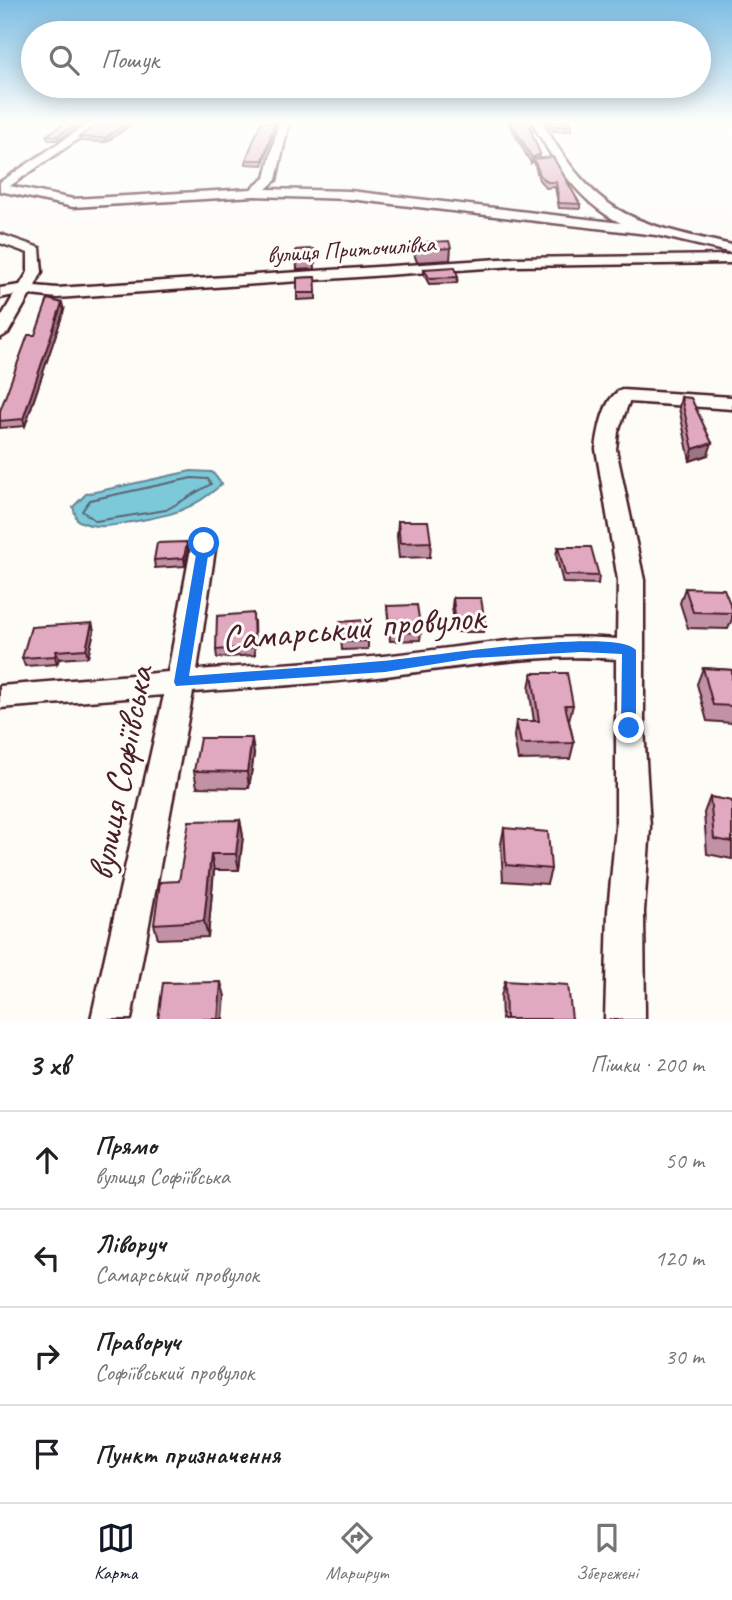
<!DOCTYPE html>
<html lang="uk">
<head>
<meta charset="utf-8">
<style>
	body { margin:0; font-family:Caveat,sans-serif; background:#f2f2f2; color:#202124 }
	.stop { position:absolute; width:21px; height:21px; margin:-16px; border:5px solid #1a73e8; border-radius:50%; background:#fff }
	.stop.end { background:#1a73e8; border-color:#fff; box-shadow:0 2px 7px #0008 }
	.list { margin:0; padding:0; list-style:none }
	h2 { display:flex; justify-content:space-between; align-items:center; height:91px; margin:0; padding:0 28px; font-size:30px }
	h2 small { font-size:23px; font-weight:400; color:#757577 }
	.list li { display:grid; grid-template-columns:46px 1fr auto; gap:21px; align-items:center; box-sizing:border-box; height:98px; padding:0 28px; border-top:2px solid #e0e0e0 }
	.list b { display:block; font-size:26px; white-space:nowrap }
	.list p { margin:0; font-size:23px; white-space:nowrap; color:#757577 }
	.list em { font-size:23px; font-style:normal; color:#757577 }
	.icon { flex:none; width:38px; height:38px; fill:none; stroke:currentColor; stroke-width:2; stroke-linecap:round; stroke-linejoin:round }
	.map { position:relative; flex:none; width:732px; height:1019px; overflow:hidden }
	.search { position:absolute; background:#fff; box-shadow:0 4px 18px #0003; left:21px; right:21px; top:21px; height:77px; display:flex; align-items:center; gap:18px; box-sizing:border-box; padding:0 24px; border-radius:38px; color:#757577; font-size:26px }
	.sheet { height:483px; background:#fff }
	nav { display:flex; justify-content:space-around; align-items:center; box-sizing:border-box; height:98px; border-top:2px solid #e0e0e0; background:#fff; font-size:19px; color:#757577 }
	nav a { display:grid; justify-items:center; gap:4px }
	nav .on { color:#111827 }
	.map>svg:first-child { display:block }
</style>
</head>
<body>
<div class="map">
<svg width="732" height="1019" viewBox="0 0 732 1019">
	<rect width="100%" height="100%" fill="#fdfcf7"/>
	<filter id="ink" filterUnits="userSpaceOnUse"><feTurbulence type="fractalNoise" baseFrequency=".0143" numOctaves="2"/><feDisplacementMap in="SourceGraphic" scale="14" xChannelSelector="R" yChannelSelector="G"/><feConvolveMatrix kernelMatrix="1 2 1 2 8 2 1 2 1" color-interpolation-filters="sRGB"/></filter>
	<g filter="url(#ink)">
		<path fill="#7bc9da" stroke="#678594" stroke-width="2" d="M191,471l21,1 10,12c-32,28 -51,31 -91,38 -22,4 -33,8 -54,-2l-4,-13 13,-13z"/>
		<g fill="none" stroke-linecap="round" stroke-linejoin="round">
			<path stroke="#5e6371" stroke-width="2" d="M192,478l16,1 3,5 -45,26 -70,11 -14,-10 8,-11z"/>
			<defs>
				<g id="minor">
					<path d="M91,122h12l-93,64 63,13 178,-10 14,-11 14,-56h10l-13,58 -10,9 84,2 271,32c-42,-20 -67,-61 -89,-101h10c56,95 88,100 190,123v8l-76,-18 -306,-36 -96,-3 -181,11 -73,-16v-9z"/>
					<path d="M0,234l40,14 2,24 -7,14 22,2 458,-30 217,-3v8l-217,3 -458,32 -27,-3 -22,38 -8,5v-19l14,-24 -14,3v-10l20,-3 8,-13v-19l-28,-10z"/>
					<path d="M622,390l110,7v12l-103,-7 -11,30 -2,17 28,131v148l6,99 -6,84 1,108h-40l3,-108 8,-84v-168c-77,-7 -153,8 -230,17 -64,8 -129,11 -193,16l-62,327h-40l73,-324 -164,13v-22l168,-14 24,-129 4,-5h16l4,5 -19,127c62,-5 124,-8 186,-14 78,-8 155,-24 234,-17l1,-59 -22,-131c2,-16 8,-54 26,-59z"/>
				</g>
			</defs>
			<use href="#minor" stroke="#4a1f2b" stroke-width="5"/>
			<use href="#minor" fill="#fdfcf7" fill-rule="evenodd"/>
		</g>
		<g fill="#c191a5" stroke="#4a1f2b" stroke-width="2">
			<path d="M67,122l-8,18h-11l-1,-5z"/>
			<path d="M136,122l-30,20 -26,-1 -1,-4z"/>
			<path d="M261,122h15l-13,43 -17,-1v-4z"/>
			<path d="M508,122h24l2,4v4h-3l9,24 -1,4 41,46v5l-21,-1 -4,-21 -9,1 -7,-8 -5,-19 -3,2z"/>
			<path d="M545,122h24l2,4v5h-18z"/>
			<path d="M414,243l37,5 -1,12 -33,2 -3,-8z"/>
			<path d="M314,249l1,20 -18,1 -1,-20z"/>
			<path d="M424,269l34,8 -1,6 -28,1 -5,-9z"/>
			<path d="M315,277l1,22 -19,1v-22z"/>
			<path d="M64,310l-39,116 -25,2v-17l35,-76z"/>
			<path d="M681,397l27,58 -18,6 -11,-53z"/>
			<path d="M398,521l33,21 -1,15 -31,1 -2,-22z"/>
			<path d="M187,542l1,7 -3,17 -30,2 -1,-8z"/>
			<path d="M558,547l41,29 -1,8 -35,-1 -7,-28z"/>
			<path d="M685,588l47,21v10l-4,10 -40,-1 -8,-25z"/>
			<path d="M453,598l32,26 -1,8h-29l-3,-26z"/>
			<path d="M387,606l34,26 -1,8 -30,1z"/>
			<path d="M254,621l1,34 -38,3 -1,-8z"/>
			<path d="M340,622l28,19v8l-26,1z"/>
			<path d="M92,623l2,8 -6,26 -29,2 -2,5 -32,2 -3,-8z"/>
			<path d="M703,668l29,2v53l-25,-2 -10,-37z"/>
			<path d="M532,673l41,32 -4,16 5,22 -4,16 -52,1 -4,-23 2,-16h18l-5,-33z"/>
			<path d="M254,754l-5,34 -52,-1 -3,-16z"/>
			<path d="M710,797l22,4v58l-25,-5 -3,-41z"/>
			<path d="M240,820l3,16 -4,34h-25l-6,67 -50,2 -4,-15z"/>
			<path d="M504,828l47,41 -4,15 -44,-3 -2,-37z"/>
			<path d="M505,981l67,38h-70l-1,-23z"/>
		</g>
		<g fill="#9d7686" stroke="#4a1f2b" stroke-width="2">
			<path d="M78,122h8l-27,18 -1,-4z"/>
			<path d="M128,122h8l-30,20 -1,-4z"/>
			<path d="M275,122h1l-13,43v-5z"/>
			<path d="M540,154l-1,5h-5v2l-3,2 1,-5z"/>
			<path d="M62,303l2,7 -39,116 -2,-7z"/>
			<path d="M712,443l-4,12 -18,6 3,-12z"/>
			<path d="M187,542l1,7 -3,17 -1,-8z"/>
			<path d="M92,623l2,8 -6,26 -2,-8z"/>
			<path d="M56,651l3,8 -2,5 -2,-8z"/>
			<path d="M252,738l2,16 -5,34 -2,-16z"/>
			<path d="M240,820l3,16 -4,34 -3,-16z"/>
			<path d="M211,854l3,16 -6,67 -4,-16z"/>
			<path d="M221,982l4,14 -2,23h-5z"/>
		</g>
		<g fill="#e0a9c0" stroke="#4a1f2b" stroke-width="2">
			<path d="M67,122h11l-20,14 -11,-1z"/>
			<path d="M100,122h28l-23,16 -26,-1z"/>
			<path d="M261,122h14l-12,38h-17z"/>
			<path d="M511,122h21l2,4h-5l11,28 -8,4z"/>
			<path d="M550,122h19l2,4h-18z"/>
			<path d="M553,157l27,47 -21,-1 -3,-21h-9l-7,-7 -6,-16z"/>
			<path d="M449,241l2,7 -33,2 -4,-7z"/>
			<path d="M314,249v8l-18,1v-8z"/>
			<path d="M455,267l3,10 -29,1 -5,-9z"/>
			<path d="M315,277l1,16h-19v-15z"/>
			<path d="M48,299l14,4 -39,116 -23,2v-10l28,-76h7z"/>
			<path d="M681,397l10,1 21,45 -19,6z"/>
			<path d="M398,521h30l3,21 -31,1z"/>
			<path d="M187,542l-3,16 -30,2 3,-17z"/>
			<path d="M558,547h33l8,29 -34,-1z"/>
			<path d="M685,588l39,1 8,20v4l-39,-1z"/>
			<path d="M453,598h28l4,26h-29z"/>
			<path d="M417,605l4,27 -31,1 -3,-27z"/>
			<path d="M253,613l1,34 -38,3 1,-34z"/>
			<path d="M366,620l2,21 -26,1 -2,-20z"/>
			<path d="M92,623l-6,26 -30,2 -1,5 -33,2 9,-31z"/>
			<path d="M703,668l29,2v36l-19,-1z"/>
			<path d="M532,673h35l6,32h-8l9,38 -53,1 -5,-23h23z"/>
			<path d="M200,738h52l-5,34 -53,-1z"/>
			<path d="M710,797l22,4v41l-18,-3z"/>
			<path d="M240,820l-4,34h-25l-7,67 -50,3 6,-42 19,-1 10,-60z"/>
			<path d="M504,828l44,4 3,37 -45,-4z"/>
			<path d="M505,981l63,4 4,34h-66z"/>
			<path d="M221,982l-3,37h-60l5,-36z"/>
		</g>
	</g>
	<linearGradient id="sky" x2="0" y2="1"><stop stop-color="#7cbce2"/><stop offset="0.46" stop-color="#fefefb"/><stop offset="1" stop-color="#fefefb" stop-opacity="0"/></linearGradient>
	<rect width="732" height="265" fill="url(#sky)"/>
	<path fill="#1a73e8" d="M204,539l6,4 -21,133c64,-5 128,-9 193,-15 37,-3 235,-35 254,-11v78l-7,6 -8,-6 1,-74 -41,-2 -109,6 -87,14 -209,14 -2,-4 24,-139z"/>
	<g text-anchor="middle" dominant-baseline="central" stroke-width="6" stroke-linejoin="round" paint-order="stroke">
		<g font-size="24" fill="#4a1f2b" stroke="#fdfcf7">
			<text transform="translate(351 249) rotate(-4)">вулиця Приточилівка</text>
		</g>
		<g font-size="37" fill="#4a1f2b" stroke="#fdfcf7">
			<text transform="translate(353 627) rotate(-5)">Самарський провулок</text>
			<text transform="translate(120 773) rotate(-79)">вулиця Софіївська</text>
		</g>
	</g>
</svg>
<div class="stop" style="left:204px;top:543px"></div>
<div class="stop end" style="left:629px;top:728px"></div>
<div class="search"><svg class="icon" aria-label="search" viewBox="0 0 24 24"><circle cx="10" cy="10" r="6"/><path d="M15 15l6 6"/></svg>Пошук</div>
</div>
<section class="sheet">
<h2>3 хв<small>Пішки · 200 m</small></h2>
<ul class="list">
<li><svg class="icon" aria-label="ahead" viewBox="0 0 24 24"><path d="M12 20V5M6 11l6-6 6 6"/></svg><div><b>Прямо</b><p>вулиця Софіївська</p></div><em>50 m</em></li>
<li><svg class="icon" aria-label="left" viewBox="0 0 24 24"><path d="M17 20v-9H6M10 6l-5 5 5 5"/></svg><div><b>Ліворуч</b><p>Самарський провулок</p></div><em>120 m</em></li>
<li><svg class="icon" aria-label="right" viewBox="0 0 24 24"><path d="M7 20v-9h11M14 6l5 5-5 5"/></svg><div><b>Праворуч</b><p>Софіївський провулок</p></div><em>30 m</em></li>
<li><svg class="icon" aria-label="arrive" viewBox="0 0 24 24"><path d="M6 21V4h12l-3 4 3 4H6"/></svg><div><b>Пункт призначення</b></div></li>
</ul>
</section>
<nav>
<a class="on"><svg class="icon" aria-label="map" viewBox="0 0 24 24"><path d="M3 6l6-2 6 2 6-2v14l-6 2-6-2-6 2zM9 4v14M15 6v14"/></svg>Карта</a>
<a><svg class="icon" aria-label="directions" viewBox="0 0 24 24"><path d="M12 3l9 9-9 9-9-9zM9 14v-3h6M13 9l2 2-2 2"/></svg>Маршрут</a>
<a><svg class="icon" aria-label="saved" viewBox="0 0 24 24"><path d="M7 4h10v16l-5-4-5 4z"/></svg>Збережені</a>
</nav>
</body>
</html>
